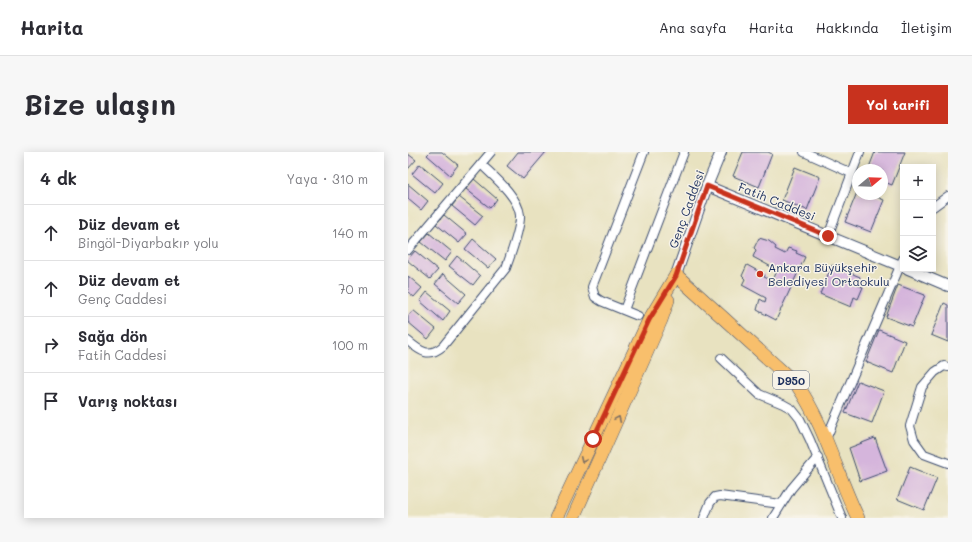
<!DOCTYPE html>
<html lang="tr">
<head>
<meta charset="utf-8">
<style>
	body { margin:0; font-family:Mali,sans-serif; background:#f7f7f7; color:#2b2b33 }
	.controls { position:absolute; right:12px; top:12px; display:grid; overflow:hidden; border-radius:0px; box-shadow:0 2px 10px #0003 }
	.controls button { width:36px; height:36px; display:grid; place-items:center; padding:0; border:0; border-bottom:1px solid #e1e1e2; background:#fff; color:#2b2b33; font:20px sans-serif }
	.compass { position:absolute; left:444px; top:12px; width:36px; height:36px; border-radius:50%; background:#fff; box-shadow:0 2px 10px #0003; rotate:71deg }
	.stop { position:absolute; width:12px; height:12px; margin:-9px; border:3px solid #c8321e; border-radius:50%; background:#fff }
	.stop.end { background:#c8321e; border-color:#fff; box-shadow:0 1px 4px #0008 }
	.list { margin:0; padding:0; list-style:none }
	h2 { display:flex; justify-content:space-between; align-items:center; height:52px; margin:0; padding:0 16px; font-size:17px }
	h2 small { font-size:13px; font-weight:400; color:#7c7c81 }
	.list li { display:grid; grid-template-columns:26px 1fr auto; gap:12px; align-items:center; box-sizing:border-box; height:56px; padding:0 16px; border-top:1px solid #e1e1e2 }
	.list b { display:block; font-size:15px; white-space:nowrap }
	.list p { margin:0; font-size:13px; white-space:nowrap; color:#7c7c81 }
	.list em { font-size:13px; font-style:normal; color:#7c7c81 }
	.icon { flex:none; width:22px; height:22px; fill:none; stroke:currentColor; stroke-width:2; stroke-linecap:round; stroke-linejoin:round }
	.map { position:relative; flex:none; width:540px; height:366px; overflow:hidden; border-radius:0px }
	header { display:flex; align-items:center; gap:24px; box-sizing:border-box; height:56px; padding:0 20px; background:#fff; border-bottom:1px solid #e1e1e2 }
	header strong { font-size:19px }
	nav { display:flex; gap:22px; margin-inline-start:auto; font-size:14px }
	.intro { display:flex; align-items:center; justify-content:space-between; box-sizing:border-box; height:96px; padding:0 24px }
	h1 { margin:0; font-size:28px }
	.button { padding:10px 18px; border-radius:0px; background:#c8321e; color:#fff; font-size:14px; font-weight:700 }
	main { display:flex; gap:24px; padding:0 24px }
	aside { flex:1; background:#fff; border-radius:0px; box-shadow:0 2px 10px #0003 }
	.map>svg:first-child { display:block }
</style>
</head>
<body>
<header>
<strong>Harita</strong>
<nav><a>Ana sayfa</a><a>Harita</a><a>Hakkında</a><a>İletişim</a></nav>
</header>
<div class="intro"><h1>Bize ulaşın</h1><a class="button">Yol tarifi</a></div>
<main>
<aside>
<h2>4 dk<small>Yaya · 310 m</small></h2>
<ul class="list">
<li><svg class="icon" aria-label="ahead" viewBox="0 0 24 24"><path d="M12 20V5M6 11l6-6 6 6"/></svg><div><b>Düz devam et</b><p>Bingöl-Diyarbakır yolu</p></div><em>140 m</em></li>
<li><svg class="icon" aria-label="ahead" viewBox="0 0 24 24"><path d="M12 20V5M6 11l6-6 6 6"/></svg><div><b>Düz devam et</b><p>Genç Caddesi</p></div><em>70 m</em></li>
<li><svg class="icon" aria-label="right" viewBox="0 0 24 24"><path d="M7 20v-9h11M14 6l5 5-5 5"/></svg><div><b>Sağa dön</b><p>Fatih Caddesi</p></div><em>100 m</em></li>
<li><svg class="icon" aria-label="arrive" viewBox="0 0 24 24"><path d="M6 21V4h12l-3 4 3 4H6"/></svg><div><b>Varış noktası</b></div></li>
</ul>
</aside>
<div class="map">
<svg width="540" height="366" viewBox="0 0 540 366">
	<rect width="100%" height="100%" fill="#f7f3e8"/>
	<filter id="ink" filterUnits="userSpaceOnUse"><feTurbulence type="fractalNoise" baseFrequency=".025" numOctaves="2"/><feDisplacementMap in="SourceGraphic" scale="8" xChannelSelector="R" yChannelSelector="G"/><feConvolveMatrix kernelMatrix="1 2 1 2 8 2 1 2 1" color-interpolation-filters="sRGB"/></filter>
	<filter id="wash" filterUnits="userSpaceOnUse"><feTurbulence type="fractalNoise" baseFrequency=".012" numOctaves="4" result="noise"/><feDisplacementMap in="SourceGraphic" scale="16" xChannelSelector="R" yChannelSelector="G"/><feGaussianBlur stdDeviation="0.9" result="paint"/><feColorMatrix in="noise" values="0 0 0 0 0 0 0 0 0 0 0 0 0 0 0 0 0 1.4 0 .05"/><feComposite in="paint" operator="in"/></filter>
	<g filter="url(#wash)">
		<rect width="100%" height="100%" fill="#e8e2c0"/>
		<g id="blocks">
			<g fill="#d5b5dc">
				<path d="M22,0h12l16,13 -8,10 -23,-20z"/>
				<path d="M110,0h28l-23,27 -16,-13z"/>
				<path d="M335,0h25l4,2 -13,33 -26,-11z"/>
				<path d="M467,0h30l-13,33 -10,-4v-11h-14z"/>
				<path d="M0,2l8,6 -8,9z"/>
				<path d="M12,12l23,19 -8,10 -23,-19z"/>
				<path d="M387,15l25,10 -13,33 -25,-10z"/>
				<path d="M66,27l23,20 -7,9 -24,-19z"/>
				<path d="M0,32l20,17 -7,9 -13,-11z"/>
				<path d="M450,38v4h12l14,6 -13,32 -26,-10z"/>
				<path d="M51,45l24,19 -8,9 -23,-19z"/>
				<path d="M36,63l23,19 -8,9 -23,-19z"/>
				<path d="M21,81l23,19 -7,9 -24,-19z"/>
				<path d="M351,86l10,3 7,6 -1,2 10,5 3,-6 9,3 -1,2 9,4 -29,63 -19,-10 3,-11 5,3 1,-4 -24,-13 3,-6 -3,-3 5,-11 18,10 -1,2 9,4 4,-11 -24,-13 3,-7 -2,-2z"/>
				<path d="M65,87l23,20 -8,9 -23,-19z"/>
				<path d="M7,99l23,19 -8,9 -22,-18v-2z"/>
				<path d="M49,104l23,20 -7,9 -24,-19z"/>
				<path d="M424,113l28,12 -3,8 6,2 -5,12 -4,-2 -3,10 -31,-13z"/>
				<path d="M35,122l23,20 -8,9 -23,-19z"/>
				<path d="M0,124l14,12 -8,9 -6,-5z"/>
				<path d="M490,133l27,10 -13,32 -26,-10z"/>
				<path d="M19,140l23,19 -7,10 -23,-20z"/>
				<path d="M536,151l4,2v37l-17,-7z"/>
				<path d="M5,158l23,19 -8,10 -20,-17v-6z"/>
				<path d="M471,178l26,11 -12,32 -27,-11z"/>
				<path d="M450,229l26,10 -12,32 -27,-10z"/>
				<path d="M467,286l12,33 -27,10 -11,-33z"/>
				<path d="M502,315l27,11 -13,32 -27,-11z"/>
			</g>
		</g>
	</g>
	<g filter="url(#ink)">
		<use href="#blocks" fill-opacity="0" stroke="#3a4a6d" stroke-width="1"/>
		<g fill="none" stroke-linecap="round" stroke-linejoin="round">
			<defs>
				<g id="minor">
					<path d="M396,0l47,21"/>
					<path d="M525,55l15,-11"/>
					<path d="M420,84l32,-84"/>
					<path d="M0,98l83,-98"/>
					<path d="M216,158l60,-158"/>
					<path d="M230,164l-37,-15 -6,-4 -3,-10 52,-135"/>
					<path d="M0,189c13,11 21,17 35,5l63,-78c4,-11 15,-42 14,-53 -2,-19 -27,-39 -39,-51"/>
					<path d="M313,206l38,36 24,10 9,5 8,10 10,21 32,78"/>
					<path d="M540,215l-4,-1 -9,6 -13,15 -12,39 4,14 10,14 24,9"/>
					<path d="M418,287l77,-180"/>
					<path d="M296,366l6,-15 5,-6 5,-1 61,8"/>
					<path d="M365,366l18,-29 27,-32"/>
				</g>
				<g id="tertiary">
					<path d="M299,34l196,81"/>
					<path d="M500,117l40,17"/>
					<path d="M268,123l31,-89 14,-34"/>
				</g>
				<g id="primary">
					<path d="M268,123l121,110c29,42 39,88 61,133"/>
					<path d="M148,366l93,-198 27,-45"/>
					<path d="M165,366l88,-198 7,-20"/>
				</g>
			</defs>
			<use href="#minor" stroke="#3a4a6d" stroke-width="10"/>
			<use href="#tertiary" stroke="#3a4a6d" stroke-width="12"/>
			<use href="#primary" stroke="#3a4a6d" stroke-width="14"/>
			<use href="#minor" stroke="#fff" stroke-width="8"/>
			<use href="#tertiary" stroke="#fff" stroke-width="10"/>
			<use href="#primary" stroke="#f8bf6c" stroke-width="13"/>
		</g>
		<defs><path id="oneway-chevron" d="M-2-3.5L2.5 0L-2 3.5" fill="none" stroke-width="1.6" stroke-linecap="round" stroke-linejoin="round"/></defs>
		<g stroke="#7e7064">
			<use href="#oneway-chevron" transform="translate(210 267) rotate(-66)"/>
			<use href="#oneway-chevron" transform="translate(175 308) rotate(115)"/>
		</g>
	</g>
	<g fill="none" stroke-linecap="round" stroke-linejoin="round" filter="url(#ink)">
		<path stroke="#c8321e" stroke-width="5" d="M185,287l56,-119 27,-44 31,-90 121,50"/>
	</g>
	<circle fill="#c8321e" stroke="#f7f3e8" stroke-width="1.5" cx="352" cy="122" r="4"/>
	<g text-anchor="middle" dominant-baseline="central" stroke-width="3" stroke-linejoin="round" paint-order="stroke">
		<rect fill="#f7f3e8" stroke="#5d6a87" stroke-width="1" x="365" y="219" width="36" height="18" rx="3"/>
		<g font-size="11" font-weight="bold" fill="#1b2f5e">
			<text x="383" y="228">D950</text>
		</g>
		<g font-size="12" fill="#1b2f5e" stroke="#f7f3e8">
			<text transform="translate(369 49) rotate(22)">Fatih Caddesi</text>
			<text transform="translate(278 57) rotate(-70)">Genç Caddesi</text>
		</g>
		<g font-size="12" fill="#1b2f5e" stroke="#f7f3e8" text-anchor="start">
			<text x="360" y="115">Ankara Büyükşehir<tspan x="360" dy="14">Belediyesi Ortaokulu</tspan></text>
		</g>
	</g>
</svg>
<div class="controls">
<button>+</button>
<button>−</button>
<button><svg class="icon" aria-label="layers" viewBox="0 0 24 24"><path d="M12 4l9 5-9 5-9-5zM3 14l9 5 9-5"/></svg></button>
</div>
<svg class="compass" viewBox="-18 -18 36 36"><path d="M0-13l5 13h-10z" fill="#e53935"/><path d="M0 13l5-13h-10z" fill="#7c7c81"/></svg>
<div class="stop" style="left:185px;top:287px"></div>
<div class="stop end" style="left:420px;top:84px"></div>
</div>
</main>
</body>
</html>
